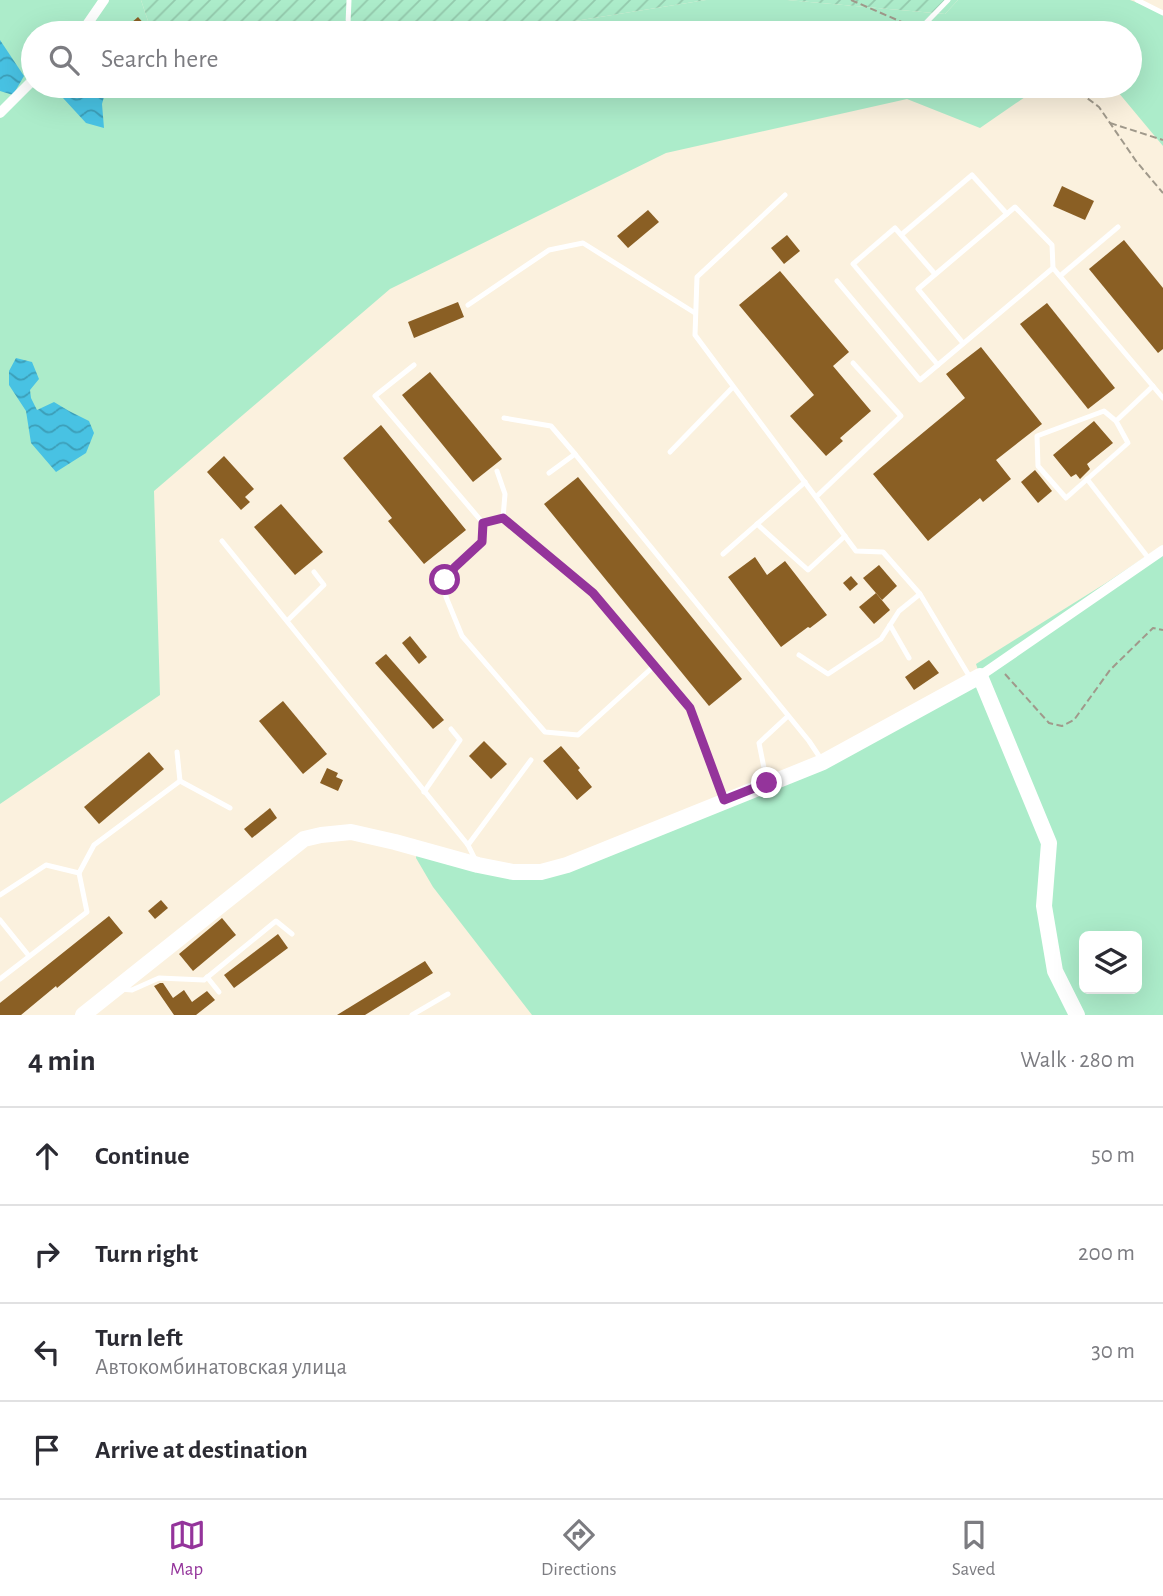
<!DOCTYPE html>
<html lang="en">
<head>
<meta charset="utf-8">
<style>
	body { margin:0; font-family:"Alegreya Sans",sans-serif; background:#f7f7f7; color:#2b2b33 }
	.controls { position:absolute; right:21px; bottom:21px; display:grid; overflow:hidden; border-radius:10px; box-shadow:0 7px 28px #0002 }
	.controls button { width:63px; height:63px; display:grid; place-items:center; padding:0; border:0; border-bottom:2px solid #e1e1e2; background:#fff; color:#2b2b33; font:35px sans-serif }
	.stop { position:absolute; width:21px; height:21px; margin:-16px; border:5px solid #94349b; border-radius:50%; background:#fff }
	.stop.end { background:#94349b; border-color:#fff; box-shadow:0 2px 7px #0008 }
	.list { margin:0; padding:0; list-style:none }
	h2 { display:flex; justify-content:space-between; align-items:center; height:91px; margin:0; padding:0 28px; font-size:30px }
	h2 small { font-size:23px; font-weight:400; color:#7c7c81 }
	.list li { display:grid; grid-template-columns:46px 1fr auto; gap:21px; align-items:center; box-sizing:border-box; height:98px; padding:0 28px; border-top:2px solid #e1e1e2 }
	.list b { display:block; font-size:26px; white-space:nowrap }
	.list p { margin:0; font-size:23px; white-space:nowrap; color:#7c7c81 }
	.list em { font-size:23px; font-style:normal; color:#7c7c81 }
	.icon { flex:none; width:38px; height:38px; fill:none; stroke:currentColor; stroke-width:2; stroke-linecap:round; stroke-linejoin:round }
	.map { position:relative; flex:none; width:1163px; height:1015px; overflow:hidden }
	.search { position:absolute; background:#fff; box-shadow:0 7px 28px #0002; left:21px; right:21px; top:21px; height:77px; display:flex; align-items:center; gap:18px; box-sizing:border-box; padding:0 24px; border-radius:38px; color:#7c7c81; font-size:26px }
	.sheet { height:483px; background:#fff }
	nav { display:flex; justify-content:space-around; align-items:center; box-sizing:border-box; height:98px; border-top:2px solid #e1e1e2; background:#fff; font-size:19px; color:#7c7c81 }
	nav a { display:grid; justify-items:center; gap:4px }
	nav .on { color:#94349b }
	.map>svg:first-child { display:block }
</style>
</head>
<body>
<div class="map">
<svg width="1163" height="1015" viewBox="0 0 1163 1015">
	<defs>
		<pattern id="garden-furrows" width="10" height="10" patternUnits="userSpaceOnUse" patternTransform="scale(1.75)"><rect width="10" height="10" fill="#acecca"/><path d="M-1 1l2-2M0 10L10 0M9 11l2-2" fill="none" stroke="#94caad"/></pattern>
		<pattern id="water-waves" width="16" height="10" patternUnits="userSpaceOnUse" patternTransform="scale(1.75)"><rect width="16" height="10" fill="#48c2e3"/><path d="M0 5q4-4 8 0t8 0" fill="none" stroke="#3c9eb8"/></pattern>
	</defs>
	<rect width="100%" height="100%" fill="#fbf1de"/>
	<g fill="#acecca" fill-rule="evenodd">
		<path d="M0,0h141l11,33h-119v53h1008l-61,42 -73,-29 -241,54 -276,136 -236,202 6,204 -160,109z"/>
		<path d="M706,0h81l158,14 13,-14h172l33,12v134l-50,-60h17v-53h-701l96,-4z"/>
		<path d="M1163,545v470h-631l-99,-128 -17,-29 1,-9 124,23 282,-110 157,-86 -4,-12 130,-81zM1084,936h53v53h-53z"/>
	</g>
	<g fill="url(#garden-furrows)">
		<path d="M141,0h565l-181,29 -96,4h-277z"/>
		<path d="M787,0h171l-13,14z"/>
	</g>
	<g fill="url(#water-waves)">
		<path d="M0,40l24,36 -11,19 -13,-4z"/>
		<path d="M66,86h41l-5,18 2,24 -18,-5 -23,-25z"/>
		<path d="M16,358l16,4 7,17 -9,11 1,8 6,12 17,-8 15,9 20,10 5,12 -8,20 -30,19 -25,-29 -5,-32 -17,-26v-14z"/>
	</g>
	<g fill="#8a5f24">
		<path d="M138,17l8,9 -7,7 -8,-10z"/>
		<path d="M1062,186l32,15 -9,19 -32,-14z"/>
		<path d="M648,210l11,12 -31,26 -11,-12z"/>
		<path d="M787,235l13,16 -16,13 -13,-16z"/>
		<path d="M1124,240l39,48v61l-5,4 -69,-84z"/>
		<path d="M780,271l69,81 -16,14 38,45 -31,27 3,3 -17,15 -36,-40 24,-21 -75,-90z"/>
		<path d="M458,302l6,15 -50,21 -6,-16z"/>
		<path d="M1047,303l68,85 -27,21 -68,-85z"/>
		<path d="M981,347l61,77 -46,36 15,19 -28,23 -3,-4 -52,43 -55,-67 92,-76 -19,-24z"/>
		<path d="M430,372l72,87 -29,23 -71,-87z"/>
		<path d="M1094,421l19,22 -26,21 3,5 -10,10 -4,-5 -5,3 -18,-22z"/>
		<path d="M381,425l85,105 -42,34 -36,-43 4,-3 -49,-60z"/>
		<path d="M224,456l30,33 -9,8 5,5 -9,8 -34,-38z"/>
		<path d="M1035,470l17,21 -14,12 -17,-21z"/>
		<path d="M578,477l164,202 -33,27 -165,-202z"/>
		<path d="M281,504l42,48 -28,23 -41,-48z"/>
		<path d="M755,557l12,18 18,-14 42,54 -17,13 -2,-1 -27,20 -53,-70z"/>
		<path d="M879,565l18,21 -15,14 -19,-22z"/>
		<path d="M851,576l7,8 -8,7 -7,-8z"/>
		<path d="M876,593l14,17 -16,14 -15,-17z"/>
		<path d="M410,636l17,21 -8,7 -17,-21z"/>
		<path d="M386,654l58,66 -11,9 -58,-66z"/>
		<path d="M929,660l10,13 -25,17 -9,-13z"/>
		<path d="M283,701l44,53 -24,20 -44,-53z"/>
		<path d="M484,741l23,23 -16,15 -22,-23z"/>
		<path d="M561,746l19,22 -2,2 14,17 -15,13 -34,-39z"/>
		<path d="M149,752l15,17 -65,55 -15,-17z"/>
		<path d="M327,768l11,5 -2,4 7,3 -5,11 -18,-8z"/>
		<path d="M270,808l7,10 -25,20 -8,-9z"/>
		<path d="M161,900l7,8 -13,11 -7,-8z"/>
		<path d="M109,916l14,17 -66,55 -1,-2 -35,29h-21v-12z"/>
		<path d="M222,918l14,17 -43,36 -14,-17z"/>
		<path d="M278,934l10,14 -54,40 -10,-13z"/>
		<path d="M425,961l8,12 -68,42h-28z"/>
		<path d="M160,983h3l10,15 11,-8 8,12 15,-11 8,9 -19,15h-22l-20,-29z"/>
	</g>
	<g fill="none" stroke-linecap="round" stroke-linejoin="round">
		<g stroke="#a0998b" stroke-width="2" stroke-dasharray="7 3.5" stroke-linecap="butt">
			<path d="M851,0l60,26"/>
			<path d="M1071,86l28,21 37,54 27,32"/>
			<path d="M1110,123l53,17"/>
			<path d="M1005,674l44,49 13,3 12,-6 36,-50 43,-42 10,2"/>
		</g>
		<g stroke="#fff" stroke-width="5">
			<path d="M1137,0l26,13"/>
			<path d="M919,30l29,-30"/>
			<path d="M344,33l4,-9 1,-24"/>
			<path d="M785,195l-88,82 -2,58 161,216 27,1 37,42 51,85"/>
			<path d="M901,235l71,-60 35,39"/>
			<path d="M935,274l-40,-46 -42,36 85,101"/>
			<path d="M1060,276l58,-49"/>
			<path d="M837,281l83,99 133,-112 110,130"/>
			<path d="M468,305l81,-55 34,-7 112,70"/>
			<path d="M963,343l-45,-54 97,-82 37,38 1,23"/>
			<path d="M414,365l-39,31 108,127 20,-5 90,75 97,115 34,92"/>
			<path d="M1104,411l12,10 12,22 -62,55 -28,-32 -1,-30z"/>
			<path d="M504,418l47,8 24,28 -26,19"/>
			<path d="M1116,421l37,-35"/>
			<path d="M670,452l63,-65"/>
			<path d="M575,454l234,287 12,18"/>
			<path d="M497,471l8,23 -2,24"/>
			<path d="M1087,479l63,81"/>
			<path d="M816,497l85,-81 -48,-53"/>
			<path d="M483,523v19l-28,25 -10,13 1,17 16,39 83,96 33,3 76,-69"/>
			<path d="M757,524l51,46 37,-34"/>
			<path d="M222,541l246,304 7,14"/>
			<path d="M723,554l82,-72"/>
			<path d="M287,621l37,-36 -10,-13"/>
			<path d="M890,625l19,33"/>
			<path d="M799,655l29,19 53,-35 18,-28 21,-17"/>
			<path d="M177,752l3,29"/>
			<path d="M767,783l-8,-40 29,-27"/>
			<path d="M424,792l36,-52 -9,-11"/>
			<path d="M468,845l63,-85"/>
			<path d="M0,895l46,-30 33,8 15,-28 86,-64 50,27"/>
			<path d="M0,920l29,36"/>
			<path d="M207,977l12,15"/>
			<path d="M0,979l87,-67 -8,-39"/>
			<path d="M120,989l12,1 27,-12 45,2 72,-59 16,13"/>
			<path d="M412,1015l36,-21"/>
		</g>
		<g stroke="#fff" stroke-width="10">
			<path d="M79,33l7,-7 18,-26"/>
			<path d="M0,113l33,-33"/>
			<path d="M980,676l183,-126"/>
		</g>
		<path stroke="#fff" stroke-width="16" d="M83,1015l221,-176 17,-4 30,-3 44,10 83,23 35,7h28l26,-7 256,-103 157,-86 69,167 -5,63 11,65 22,44"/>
	</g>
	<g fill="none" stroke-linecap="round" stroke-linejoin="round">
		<path stroke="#94349b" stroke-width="9" d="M445,580l10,-13 27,-25 1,-19 20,-5 90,75 97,115 34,92 43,-17"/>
	</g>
</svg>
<div class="controls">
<button><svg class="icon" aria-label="layers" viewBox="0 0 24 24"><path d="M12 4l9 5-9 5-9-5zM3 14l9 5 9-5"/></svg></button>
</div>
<div class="stop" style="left:445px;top:580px"></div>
<div class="stop end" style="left:767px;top:783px"></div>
<div class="search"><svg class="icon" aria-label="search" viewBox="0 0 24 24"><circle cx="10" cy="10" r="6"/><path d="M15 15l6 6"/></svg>Search here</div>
</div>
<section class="sheet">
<h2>4 min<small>Walk · 280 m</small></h2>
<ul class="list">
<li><svg class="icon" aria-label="ahead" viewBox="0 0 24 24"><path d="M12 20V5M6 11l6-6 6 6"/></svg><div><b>Continue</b></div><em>50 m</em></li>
<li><svg class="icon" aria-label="right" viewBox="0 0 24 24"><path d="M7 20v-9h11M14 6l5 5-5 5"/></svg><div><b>Turn right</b></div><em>200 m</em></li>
<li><svg class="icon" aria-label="left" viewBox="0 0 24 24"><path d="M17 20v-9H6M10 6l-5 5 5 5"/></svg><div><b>Turn left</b><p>Автокомбинатовская улица</p></div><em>30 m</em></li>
<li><svg class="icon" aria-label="arrive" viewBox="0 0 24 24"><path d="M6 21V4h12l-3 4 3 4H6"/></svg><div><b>Arrive at destination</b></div></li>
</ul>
</section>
<nav>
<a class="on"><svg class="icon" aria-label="map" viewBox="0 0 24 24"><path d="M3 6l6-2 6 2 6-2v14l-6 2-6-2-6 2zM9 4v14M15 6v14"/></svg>Map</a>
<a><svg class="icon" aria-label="directions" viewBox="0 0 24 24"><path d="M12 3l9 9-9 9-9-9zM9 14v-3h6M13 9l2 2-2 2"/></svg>Directions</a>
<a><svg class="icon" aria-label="saved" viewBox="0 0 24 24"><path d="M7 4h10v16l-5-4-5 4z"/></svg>Saved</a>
</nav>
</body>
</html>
